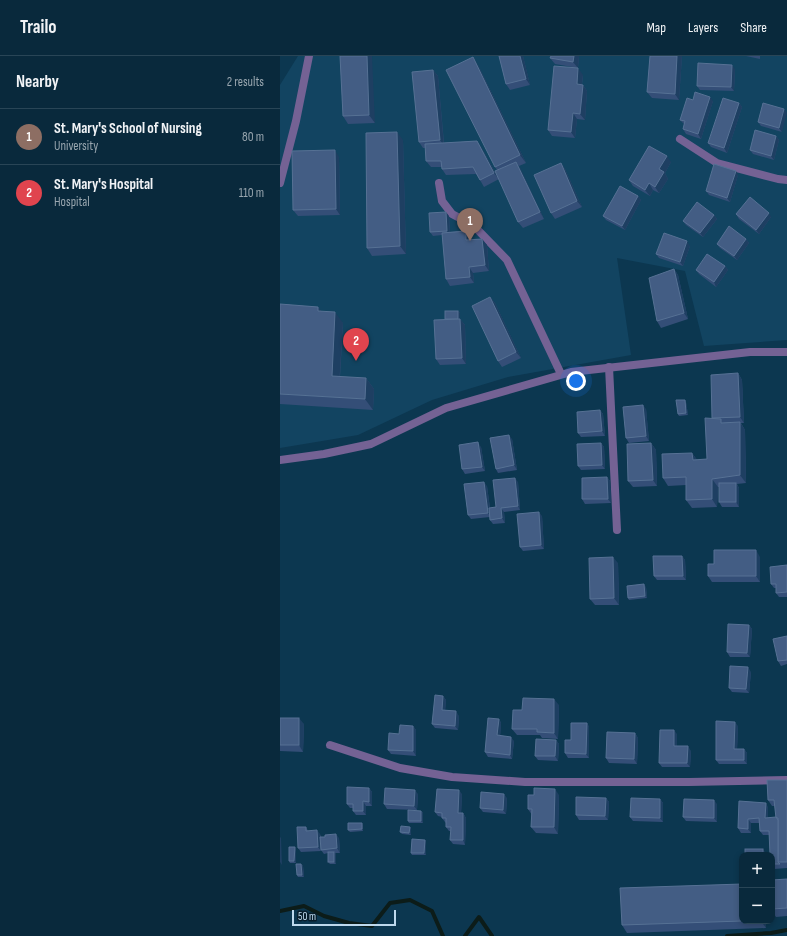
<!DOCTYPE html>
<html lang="en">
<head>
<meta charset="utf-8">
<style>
	body { margin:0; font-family:"Sofia Sans Condensed",sans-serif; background:#173547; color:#f1f3f6 }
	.controls { position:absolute; right:12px; bottom:12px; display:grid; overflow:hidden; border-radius:8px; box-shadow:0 2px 6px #0003 }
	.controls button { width:36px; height:36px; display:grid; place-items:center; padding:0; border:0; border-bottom:1px solid #294556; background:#09293c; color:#f1f3f6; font:20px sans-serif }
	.scale { position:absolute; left:12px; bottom:10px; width:104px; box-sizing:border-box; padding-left:4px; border:2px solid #bed9ed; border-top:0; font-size:11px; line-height:14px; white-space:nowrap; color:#bed9ed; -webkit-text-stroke:3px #071d2b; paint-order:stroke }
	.you { position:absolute; left:296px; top:325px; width:14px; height:14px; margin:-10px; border:3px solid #fff; border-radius:50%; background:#1a73e8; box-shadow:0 0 0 6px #1a73e833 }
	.badge { display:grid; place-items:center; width:26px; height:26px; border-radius:50%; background:#fa9f4e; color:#fff; font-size:13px; font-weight:700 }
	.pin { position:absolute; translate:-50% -33px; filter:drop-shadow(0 1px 2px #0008) }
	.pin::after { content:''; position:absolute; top:21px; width:14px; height:12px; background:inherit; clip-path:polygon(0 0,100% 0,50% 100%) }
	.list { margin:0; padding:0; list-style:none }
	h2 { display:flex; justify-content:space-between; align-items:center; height:52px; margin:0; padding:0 16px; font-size:17px }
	h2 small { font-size:13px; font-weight:400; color:#99a6af }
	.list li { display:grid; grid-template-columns:26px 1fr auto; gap:12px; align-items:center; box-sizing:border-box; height:56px; padding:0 16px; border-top:1px solid #294556 }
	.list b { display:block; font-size:15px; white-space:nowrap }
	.list p { margin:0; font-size:13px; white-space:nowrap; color:#99a6af }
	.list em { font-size:13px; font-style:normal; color:#99a6af }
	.map { position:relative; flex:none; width:507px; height:880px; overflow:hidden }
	header { display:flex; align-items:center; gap:24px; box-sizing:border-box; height:56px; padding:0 20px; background:#09293c; border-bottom:1px solid #294556 }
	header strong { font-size:19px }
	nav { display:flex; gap:22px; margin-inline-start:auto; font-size:14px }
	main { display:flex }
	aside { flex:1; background:#09293c }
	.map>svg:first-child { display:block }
</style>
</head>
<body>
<header>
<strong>Trailo</strong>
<nav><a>Map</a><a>Layers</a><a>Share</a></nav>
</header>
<main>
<aside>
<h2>Nearby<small>2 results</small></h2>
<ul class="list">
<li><span class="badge" style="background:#8d6e63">1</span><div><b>St. Mary's School of Nursing</b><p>University</p></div><em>80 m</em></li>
<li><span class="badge" style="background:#e0444e">2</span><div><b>St. Mary's Hospital</b><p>Hospital</p></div><em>110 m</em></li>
</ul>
</aside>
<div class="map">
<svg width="507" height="880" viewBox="0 0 507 880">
	<rect width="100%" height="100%" fill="#0c3750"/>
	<path fill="#124461" d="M18,0h489v284l-83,6 -19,-75 -68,-13 14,97 -123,22 -76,23 -74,35 -78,13v-363z"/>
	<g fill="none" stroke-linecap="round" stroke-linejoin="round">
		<g stroke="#0c1c19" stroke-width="4">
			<path d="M0,855l24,-5 20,10 25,7 23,3 18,-23 20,-3 22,11 11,25"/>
			<path d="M185,880l14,-19 13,19"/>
			<path d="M447,880l44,-3 16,-3"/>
		</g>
		<path stroke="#746294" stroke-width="8" d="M0,127l16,-62 13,-65"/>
		<g stroke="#746294" stroke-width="8">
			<path d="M400,83l37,24 61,16 9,1"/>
			<path d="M159,127l3,18 10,13 21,11 34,35 54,114"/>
			<path d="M329,311l8,163"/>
			<path d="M0,404l44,-6 47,-10 75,-36 125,-36 179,-20h37"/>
			<path d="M50,689l70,23 52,9 73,5h164l98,-2"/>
		</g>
	</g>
	<g fill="#344e77">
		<path d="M60,0l35,67 -27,1 -5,-8z"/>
		<path d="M219,0h24l7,29 -20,5 -4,-6z"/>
		<path d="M271,0h28l-1,12 -23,-4 -5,-6z"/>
		<path d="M370,0h32l-3,44 -27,-2 -5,-6z"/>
		<path d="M466,0h14v3z"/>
		<path d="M198,9l48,98 -7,3 25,53 -21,9 -5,-6 -21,-52 -2,-3z"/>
		<path d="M455,13l-1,22 -34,-1 -3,-4z"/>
		<path d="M153,14l5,6 6,67 33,-2 4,6 18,32 -15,8 -4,-7 -4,-6 -30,1 -4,-6v-2h-11l-5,-6v-13h-3l-4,-6z"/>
		<path d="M303,19l-1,10h1l4,6 -2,29 -8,-1 -2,19 -23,-2 -4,-6z"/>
		<path d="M413,44l20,1 -12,38 -15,-5 -3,-5 1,-5 -4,-4z"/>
		<path d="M459,47l3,4 -15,46 -16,-6 -3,-4z"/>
		<path d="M483,47l19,29 -21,-6 -3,-4z"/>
		<path d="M496,80l3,4 -5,20 -21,-6 -3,-4z"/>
		<path d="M123,84l3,114 -34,2 -5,-8z"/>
		<path d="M59,101l1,58 -42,1 -5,-6z"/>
		<path d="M391,106l-6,11 3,6 -9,14 -6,-3 -3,6 -17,-10 -4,-6z"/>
		<path d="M281,107l4,6 17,38 -27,12 -4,-6z"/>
		<path d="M458,119l-8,27 -21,-7 -3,-4z"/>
		<path d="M358,140l3,4 -16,30 -19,-10 -3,-4z"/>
		<path d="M456,158l35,3 -12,17 -20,-15z"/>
		<path d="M434,159l3,4 -14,18 -17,-12 -3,-4z"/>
		<path d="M169,160l1,16 16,-1 4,6v3l12,-1 5,6 2,26 -16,2 1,10 -24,3 -4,-7 -4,-44 -9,1 -3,-4z"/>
		<path d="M466,183l3,4 -12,17 -17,-12 -3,-4z"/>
		<path d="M410,190l-7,20 -24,-8 -3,-4z"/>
		<path d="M445,210l3,4 -12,17 -17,-13 -3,-4z"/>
		<path d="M394,213l4,6 10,44 -27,9 -4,-7z"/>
		<path d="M210,241l5,6 26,55 -19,9 -4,-6z"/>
		<path d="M0,248l38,3 3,4 22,12 -3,54 26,1 8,11 -1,21 -93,-6z"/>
		<path d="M178,255l2,2v6l5,6 1,39 -26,1 -4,-6 10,-40z"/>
		<path d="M458,317l4,7 2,43h-3l4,7 1,53 -9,1 2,4v19h-17l-3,-5v-15h-1l-1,20 -25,1 -6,-8v-15l-18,1 -5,-8 29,-25 5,7 10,-1 6,-40z"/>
		<path d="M405,344l1,2 2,13 -9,1 -1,-2z"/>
		<path d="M366,353l3,32 -20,2 -3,-5z"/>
		<path d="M320,354l3,4 2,22 -24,1 -3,-4z"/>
		<path d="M232,383l5,31 -19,3 -2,-4z"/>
		<path d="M321,387l3,4 1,22 -24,1 -3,-4z"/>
		<path d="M371,387l5,7 1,36 -24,1 -5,-6z"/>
		<path d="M201,391l4,24 -20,3 -3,-5z"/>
		<path d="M327,421l3,4 1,22 -26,1 -3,-5z"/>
		<path d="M238,426l2,28 -16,2 1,11 -12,1 -3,-4v-3l-19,2 -3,-4 19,-29 3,22 6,-1z"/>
		<path d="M262,460l2,33 -21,2 -3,-4z"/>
		<path d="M402,500l3,4 1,20h-29l-3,-4z"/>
		<path d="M480,501v25h-48l-4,-6 6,-12z"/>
		<path d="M338,507l1,42h-24l-5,-6z"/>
		<path d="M507,509v32h-8l-3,-4v-5h-2l-3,-4z"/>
		<path d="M366,531l1,11 -18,2 -1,-2z"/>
		<path d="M469,569l3,4 -2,28h-20l-3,-5z"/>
		<path d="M507,580v28l-6,2 -3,-5z"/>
		<path d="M471,616l-2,21 -17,-1 -3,-4z"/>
		<path d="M163,640l3,4 -1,10 14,6 -1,14 -23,-2 -3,-4z"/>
		<path d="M279,649l-1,34 -16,-1 -2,-3h-23l-5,-6 10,-19z"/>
		<path d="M0,662l24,6 -1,28 -23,-1z"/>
		<path d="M219,663l2,4 -1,13 14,5 -2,18 -24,-2 -3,-5z"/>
		<path d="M307,667l2,4v31h-21l-3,-5 6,-13z"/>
		<path d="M133,670l3,4v26l-25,-2 -3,-4 11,-16z"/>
		<path d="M458,670l-1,23h7l3,4v11h-28l-3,-4z"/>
		<path d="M355,677l3,5 -1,26 -28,-1 -3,-5z"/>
		<path d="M397,678v12l14,5 -1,16h-28l-3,-4z"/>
		<path d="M276,684l3,4 -1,17 -20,-1 -3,-4z"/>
		<path d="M507,724v88l-13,1 -2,-2v-12l-3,-20h-6l-3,-4 -1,-8h-8v10h-10l-3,-5 1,-27 29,6v11l8,-1 -1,-11h-3l-4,-6z"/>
		<path d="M89,732l3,4v14h-6v9h-10l-3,-4v-3h-3l-3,-4z"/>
		<path d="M138,738l-1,16 -30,-1 -3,-5z"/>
		<path d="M182,738l-1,19h2l3,5 -1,27 -12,-1 -3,-4 1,-9h-2l-3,-4v-4l-1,-1 -3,-4v-1l-4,-1 -3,-4z"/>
		<path d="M279,739l-1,39 -22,-1 -5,-6 1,-12 -4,-6z"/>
		<path d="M227,742l-1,16 -23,-2 -3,-4z"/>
		<path d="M326,742l3,4 -1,18h-29l-3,-5z"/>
		<path d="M380,743l3,4v19l-30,-1 -3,-4z"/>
		<path d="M437,748v18l-31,-1 -3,-4z"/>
		<path d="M141,755l2,2v10h-14l-1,-2z"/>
		<path d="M83,769v6l-13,1 -2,-2z"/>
		<path d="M26,771l2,4 12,3 1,3 18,1 1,15h-5l1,1v10h-6l-2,-2v-9l-4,1 -3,-4v1l-20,1 -3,-4z"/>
		<path d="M130,771l1,2v6l-9,-1 -2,-2z"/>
		<path d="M145,784l1,2v13h-14l-1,-2z"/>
		<path d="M16,793v14h-6l-1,-2z"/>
		<path d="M21,808l2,2 1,11h-6l-1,-2z"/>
		<path d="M507,823v37l-11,1 -4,-6v-31z"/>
		<path d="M462,828v37h24v7l-139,5 -5,-8z"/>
	</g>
	<g fill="#1e3f62">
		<path d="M87,0h5l3,67 -6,-8z"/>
		<path d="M240,0h3l7,29 -4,-6z"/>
		<path d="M294,0h5l-1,12 -5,-6z"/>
		<path d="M397,0h5l-3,44 -4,-6z"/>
		<path d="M193,1l5,8 48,98 -6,-8z"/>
		<path d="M452,9l3,4 -1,22 -3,-4z"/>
		<path d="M298,12l5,7 -2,15 -4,-6z"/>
		<path d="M153,14l5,6 6,70 -4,-6z"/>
		<path d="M303,29l4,6 -2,29 -5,-6z"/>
		<path d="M430,41l3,4 -12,38 -3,-5z"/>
		<path d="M459,47l3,4 -15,46 -3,-5z"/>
		<path d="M504,53l3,4 -5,19 -3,-4z"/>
		<path d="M293,57l4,6 -2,19 -4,-6z"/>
		<path d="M117,76l6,8 3,114 -6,-8z"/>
		<path d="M496,80l3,4 -5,20 -3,-4z"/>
		<path d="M197,85l4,6 18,32 -5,-6z"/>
		<path d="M55,94l4,7 1,58 -4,-6z"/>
		<path d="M387,100l4,6 -6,11 3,6 -9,14 -4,-6 4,-18z"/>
		<path d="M236,106l4,6 24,51 -4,-7z"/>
		<path d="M281,107l4,6 17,38 -5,-6z"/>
		<path d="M456,115l2,4 -8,27 -3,-4z"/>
		<path d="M369,127l4,7 -3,6 -5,-6z"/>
		<path d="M358,140l3,4 -16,30 -3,-4z"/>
		<path d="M166,156l3,4 1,19 -3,-4z"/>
		<path d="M489,157l2,4 -12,17 -3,-4z"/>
		<path d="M434,159l3,4 -14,18 -3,-4z"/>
		<path d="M186,175l4,6 1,9 -5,-6z"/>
		<path d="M202,183l5,6 2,26 -4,-6z"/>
		<path d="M466,183l3,4 -12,17 -3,-4z"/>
		<path d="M407,185l3,5 -7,20 -3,-4z"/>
		<path d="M445,210l3,4 -12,17 -2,-5z"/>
		<path d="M189,211l4,6 1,10 -4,-6z"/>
		<path d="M394,213l4,6 10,44 -4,-6z"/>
		<path d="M210,241l5,6 26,55 -5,-6z"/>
		<path d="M38,251l8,10 -8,-6z"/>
		<path d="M178,255l2,2v8l-2,-2z"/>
		<path d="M55,256l8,11 -4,64 -7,-11z"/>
		<path d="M180,263l5,6 1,39 -4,-6z"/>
		<path d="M458,317l4,7 2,43 -4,-6z"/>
		<path d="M86,322l8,11 -1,21 -8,-11z"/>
		<path d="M405,344l1,2 2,13 -2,-2z"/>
		<path d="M363,349l3,4 3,32 -3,-5z"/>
		<path d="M320,354l3,4 2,22 -3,-5z"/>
		<path d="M460,366l5,8 1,53 -6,-8z"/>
		<path d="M229,379l3,4 5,31 -3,-5z"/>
		<path d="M198,386l3,5 4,24 -3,-4z"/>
		<path d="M321,387l3,4 1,22 -3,-4z"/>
		<path d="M371,387l5,7 1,36 -4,-6z"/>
		<path d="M412,397l6,8 -5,-1z"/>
		<path d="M327,421l3,4 1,22 -3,-4z"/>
		<path d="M235,422l3,4 2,28 -2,-4z"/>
		<path d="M432,423l6,8 -1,20 -5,-8z"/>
		<path d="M204,426l3,4 4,31 -3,-4z"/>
		<path d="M456,427l3,5v19l-3,-5z"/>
		<path d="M221,452l3,4 1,11 -3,-5z"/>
		<path d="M259,456l3,4 2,33 -3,-4z"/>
		<path d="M476,494l4,7v25l-4,-6z"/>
		<path d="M402,500l3,4 1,20 -3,-4z"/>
		<path d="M333,501l5,6 1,42 -5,-7z"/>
		<path d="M364,528l2,3 1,11 -2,-2z"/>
		<path d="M469,569l3,4 -2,28 -3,-4z"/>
		<path d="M468,611l3,5 -2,21 -3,-4z"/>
		<path d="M163,640l3,4 -1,14 -3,-4z"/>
		<path d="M274,643l5,6 -1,34 -4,-6z"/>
		<path d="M176,655l3,5 -1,14 -3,-4z"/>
		<path d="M19,662l5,6 -1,28 -4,-7z"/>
		<path d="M219,663l2,4 -1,17 -3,-5z"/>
		<path d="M455,666l3,4 -1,27 -3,-4z"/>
		<path d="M307,667l2,4v31l-3,-4z"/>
		<path d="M133,670l3,4v26l-3,-5z"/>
		<path d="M394,674l3,4v16l-3,-4z"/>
		<path d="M355,677l3,5 -1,26 -3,-5z"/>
		<path d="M231,681l3,4 -2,18 -2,-4z"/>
		<path d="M276,684l3,4 -1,17 -3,-5z"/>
		<path d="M408,690l3,5 -1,16 -3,-4z"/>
		<path d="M464,693l3,4v11l-3,-4z"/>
		<path d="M89,732l3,4v14l-3,-4z"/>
		<path d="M275,733l4,6 -1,39 -4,-7z"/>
		<path d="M135,734l3,4 -1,16 -3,-4z"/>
		<path d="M179,734l3,4 -1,23 -3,-4z"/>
		<path d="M224,738l3,4 -1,16 -3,-4z"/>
		<path d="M326,742l3,4 -1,18 -3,-4z"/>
		<path d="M380,743l3,4v19l-3,-4z"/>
		<path d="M434,744l3,4v18l-3,-4z"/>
		<path d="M83,745l3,5v9l-3,-4z"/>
		<path d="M486,747l2,4v15l-3,-4z"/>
		<path d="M141,755l2,2v10l-2,-2z"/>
		<path d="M183,757l3,5 -1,27 -2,-5z"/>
		<path d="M468,763l3,4v10l-3,-4z"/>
		<path d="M82,767l1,2v6l-1,-2z"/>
		<path d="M130,771l1,2v6l-2,-2z"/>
		<path d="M37,774l3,4 1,17 -3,-4z"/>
		<path d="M56,778l3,4 1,15 -3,-5z"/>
		<path d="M0,781l1,1 1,27 -2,-3z"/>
		<path d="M145,784l1,2v13l-2,-2z"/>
		<path d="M15,791l1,2v14l-2,-2z"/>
		<path d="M483,793l3,5v1h-3z"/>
		<path d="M54,796l2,2v10l-2,-2z"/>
		<path d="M21,808l2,2 1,11 -2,-2z"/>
		<path d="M481,865h5v7z"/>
	</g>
	<g fill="#435d84" stroke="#567194">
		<path d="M60,0h27l2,59 -26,1z"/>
		<path d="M219,0h21l6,23 -20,5z"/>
		<path d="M271,0h23l-1,6 -23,-4z"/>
		<path d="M370,0h27l-2,38 -28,-2z"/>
		<path d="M193,1l47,98 -25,12 -49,-97z"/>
		<path d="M418,7l34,2 -1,22 -34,-1z"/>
		<path d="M274,10l24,2 -1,16 6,1 -3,29 -7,-1 -2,19 -23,-2z"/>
		<path d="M153,14l7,70 -21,2 -7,-70z"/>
		<path d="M415,36l15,5 -12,37 -15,-5 2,-8 -5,-1 7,-22 6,2z"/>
		<path d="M443,42l16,5 -15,45 -16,-5z"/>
		<path d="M483,47l21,6 -5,19 -21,-6z"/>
		<path d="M475,74l21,6 -5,20 -21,-6z"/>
		<path d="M117,76l3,114 -33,2 -1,-115z"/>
		<path d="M197,85l17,32 -14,7 -7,-13 -31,2 -1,-8h-15l-1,-17z"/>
		<path d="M369,90l18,10 -8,13 5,3 -9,15 -6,-4 -4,7 -16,-10z"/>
		<path d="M55,94l1,59 -43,1 -1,-59z"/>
		<path d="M236,106l24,50 -22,10 -23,-51z"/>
		<path d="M281,107l16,38 -26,12 -17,-38z"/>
		<path d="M434,108l22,7 -9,27 -21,-7z"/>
		<path d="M340,130l18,10 -16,30 -19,-10z"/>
		<path d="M470,141l19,16 -13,17 -20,-16z"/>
		<path d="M417,146l17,13 -14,18 -17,-12z"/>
		<path d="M166,156l1,19 -17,1 -1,-19z"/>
		<path d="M449,170l17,13 -12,17 -17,-12z"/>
		<path d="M186,175v9l16,-1 3,26 -16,2 1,10 -24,2 -4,-46z"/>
		<path d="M384,177l23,8 -7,21 -24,-8z"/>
		<path d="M427,198l18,12 -11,16 -18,-12z"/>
		<path d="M394,213l10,44 -27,8 -8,-43z"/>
		<path d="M210,241l26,55 -18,9 -26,-55z"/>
		<path d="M0,248l38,3v4l17,1 -3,64 34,2 -1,21 -85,-5z"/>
		<rect x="165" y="255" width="13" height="8"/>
		<path d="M180,263l2,39 -26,1 -2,-39z"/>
		<path d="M458,317l2,44 -28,1 -1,-43z"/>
		<path d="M396,344h9l1,13 -8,1z"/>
		<path d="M363,349l3,31 -20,2 -3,-31z"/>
		<path d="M320,354l2,21 -24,2 -1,-21z"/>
		<path d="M425,362l16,1v4l19,-1v53l-28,4v20l-26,1v-23l-23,1 -1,-24 30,-1 1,7 14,-1z"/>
		<path d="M229,379l5,30 -18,4 -6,-31z"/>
		<path d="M198,386l4,25 -20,2 -3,-24z"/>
		<path d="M321,387l1,22 -24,1 -1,-22z"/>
		<path d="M371,387l2,37 -25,1 -1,-37z"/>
		<path d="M327,421l1,22h-26v-21z"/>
		<path d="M235,422l3,28 -17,2 1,10 -12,2 -1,-12 7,-1 -3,-27z"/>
		<path d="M204,426l4,31 -20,2 -4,-31z"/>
		<rect x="439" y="427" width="17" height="19"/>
		<path d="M259,456l2,33 -21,2 -3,-33z"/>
		<path d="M434,494h42v26h-48v-12h6z"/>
		<path d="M373,500h29l1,20h-29z"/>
		<path d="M333,501l1,41 -24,1 -1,-41z"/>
		<path d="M507,509v27l-11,1v-9h-5l-1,-17z"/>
		<path d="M364,528l1,12 -17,2 -1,-12z"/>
		<path d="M448,568l21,1 -2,28 -20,-1z"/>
		<path d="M507,580v24l-9,1 -5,-22z"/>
		<path d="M450,610l18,1 -2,22 -17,-1z"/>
		<path d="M155,639l8,1 -1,14 14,1 -1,15 -23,-2z"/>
		<path d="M243,642l31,1v34l-17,-1v-3h-25l1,-19h9z"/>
		<rect x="0" y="662" width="19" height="27"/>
		<path d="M208,662l11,1 -2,16 14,2 -1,18 -25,-3z"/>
		<path d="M436,665l19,1 -1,27h10v11h-28z"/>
		<path d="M291,667h16l-1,31 -21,-1v-13h6z"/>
		<path d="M120,669l13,1v25l-25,-1 1,-17 10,1z"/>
		<path d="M380,674h14v16h14l-1,17h-28z"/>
		<path d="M327,676l28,1 -1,26 -28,-1z"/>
		<path d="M256,683l20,1 -1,16h-20z"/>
		<path d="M487,724h20v82h-9v-44h-2l-2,-18h-6z"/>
		<path d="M67,731l22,1v14l-6,-1v10h-10v-7h-6z"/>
		<path d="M105,732l30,2 -1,16 -30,-2z"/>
		<path d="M254,732l21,1 -1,38h-23l1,-18h-4v-14h6z"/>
		<path d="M157,733l22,1 -1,23h5v27h-13l1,-13h-5v-9h-4v-5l-7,-1z"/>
		<path d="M201,736l23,2 -1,16 -23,-2z"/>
		<path d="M296,741l30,1 -1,18 -29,-1z"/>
		<path d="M351,742l29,1v19l-30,-1z"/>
		<path d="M404,743l30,1v18l-31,-1z"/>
		<path d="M459,745l27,2 -1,15 11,-1 2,3v42l2,2h-8v-9h-2l-1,-24h-9l-1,-13 -11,1v10l-10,-1z"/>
		<path d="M128,754l13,1v10h-13z"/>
		<path d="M68,767h14v6l-14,1z"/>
		<path d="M121,770l9,1 -1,6 -9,-1z"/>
		<path d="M17,771h9v4l11,-1 1,17 -20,1z"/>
		<path d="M56,778l1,14 -16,2 -1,-13h5v-2z"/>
		<path d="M132,783l13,1 -1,13h-13z"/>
		<path d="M9,791h6l-1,14h-5z"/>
		<rect x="465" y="793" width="18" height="6"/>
		<rect x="48" y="796" width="6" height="10"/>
		<path d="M16,808h5l1,11h-5z"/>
		<path d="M507,823v29l-15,1v-29z"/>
		<path d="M462,828v37l-120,4 -2,-37z"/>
	</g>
</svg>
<div class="controls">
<button>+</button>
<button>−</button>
</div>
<div class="scale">50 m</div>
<div class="you"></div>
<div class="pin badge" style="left:190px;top:185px;background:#8d6e63">1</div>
<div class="pin badge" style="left:76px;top:305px;background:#e0444e">2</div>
</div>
</main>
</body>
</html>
